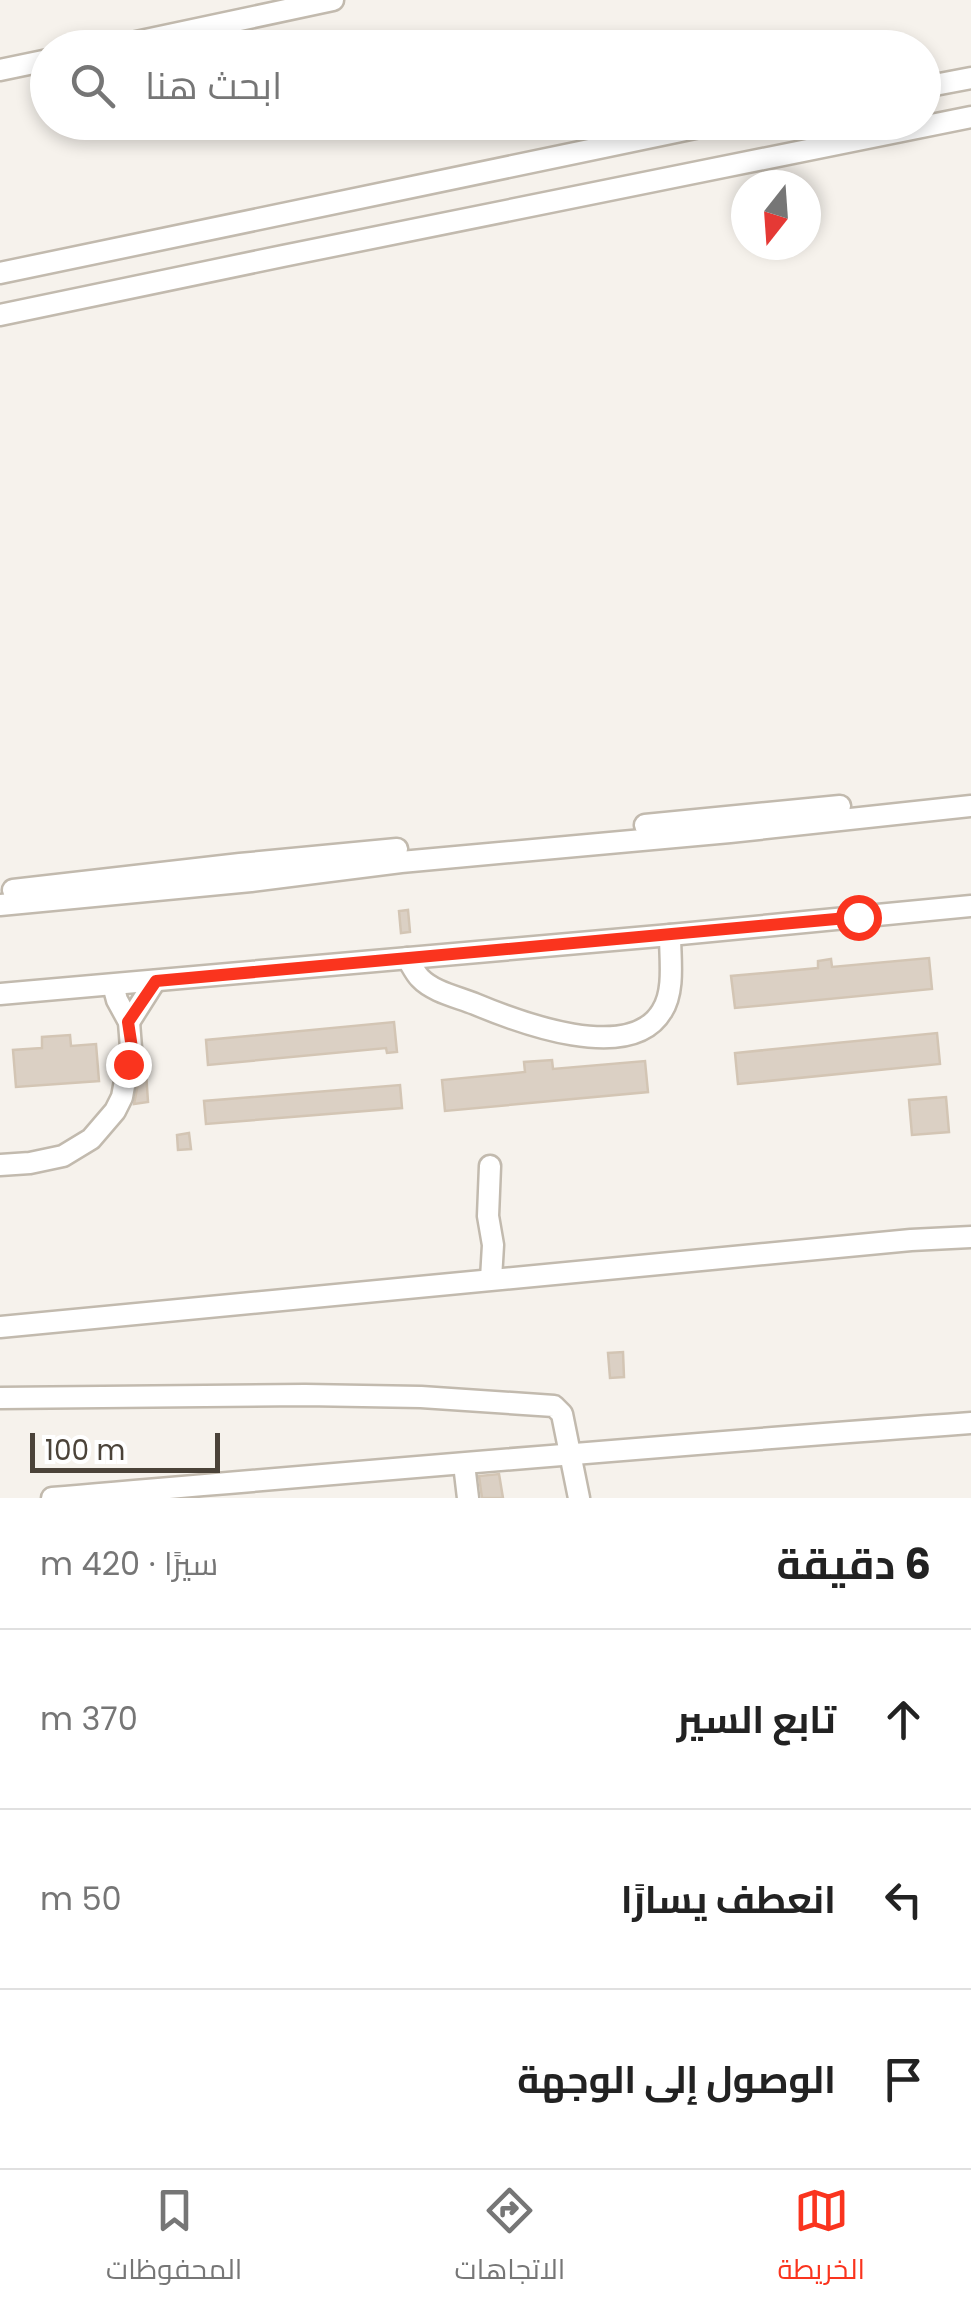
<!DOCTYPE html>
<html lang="ar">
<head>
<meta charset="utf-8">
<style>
	body { margin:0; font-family:Poppins,Cairo,sans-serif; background:#f2f2f2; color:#222; direction:rtl }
	.compass { position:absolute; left:731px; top:170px; width:90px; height:90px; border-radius:50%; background:#fff; box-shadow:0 5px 15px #0003; rotate:197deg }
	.scale { position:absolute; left:30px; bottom:25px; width:190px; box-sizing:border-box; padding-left:10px; border:5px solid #4b4339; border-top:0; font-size:28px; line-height:35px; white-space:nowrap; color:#4b4339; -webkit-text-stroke:8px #fff; paint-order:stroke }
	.stop { position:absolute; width:30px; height:30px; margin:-22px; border:8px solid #fa341e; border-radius:50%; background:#fff }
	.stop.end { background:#fa341e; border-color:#fff; box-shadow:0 2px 10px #0008 }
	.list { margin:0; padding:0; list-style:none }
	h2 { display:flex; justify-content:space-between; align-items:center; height:130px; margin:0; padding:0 40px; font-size:42px }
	h2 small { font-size:32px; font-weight:400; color:#767676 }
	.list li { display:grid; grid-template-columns:65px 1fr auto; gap:30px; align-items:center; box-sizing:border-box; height:180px; padding:0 40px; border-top:2px solid #e0e0e0 }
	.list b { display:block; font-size:38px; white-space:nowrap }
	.list em { font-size:32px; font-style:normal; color:#767676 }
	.icon { flex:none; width:55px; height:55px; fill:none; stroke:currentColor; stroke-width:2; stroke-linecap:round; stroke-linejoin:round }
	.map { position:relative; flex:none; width:971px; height:1498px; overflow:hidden; direction:ltr }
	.search { position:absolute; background:#fff; box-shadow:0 5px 15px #0003; left:30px; right:30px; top:30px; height:110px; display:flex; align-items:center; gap:25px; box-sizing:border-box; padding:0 35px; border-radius:55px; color:#767676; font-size:38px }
	.sheet { height:670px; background:#fff }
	nav { display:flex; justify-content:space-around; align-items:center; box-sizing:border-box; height:140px; border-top:2px solid #e0e0e0; background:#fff; font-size:28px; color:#767676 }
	nav a { display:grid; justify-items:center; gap:5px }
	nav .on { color:#fa341e }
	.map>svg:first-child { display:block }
</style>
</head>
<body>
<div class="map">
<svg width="971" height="1498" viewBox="0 0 971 1498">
	<rect width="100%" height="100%" fill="#f6f2ec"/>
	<g fill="#dbd0c4" stroke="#d3c5b4" stroke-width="2.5">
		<path d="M408,910l2,22 -9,1 -2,-22z"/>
		<path d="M929,958l3,31 -197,19 -4,-32 87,-8v-7l13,-2 1,8z"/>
		<path d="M394,1022l3,30 -10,1 -1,-5 -178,17 -2,-25z"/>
		<path d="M937,1033l3,31 -202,20 -3,-31z"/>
		<path d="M70,1035l1,11 25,-2 3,37 -83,6 -3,-37 29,-2v-11z"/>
		<path d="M552,1060l1,9 92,-8 3,31 -203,19 -3,-31 83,-8 -1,-10z"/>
		<path d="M146,1072l2,30 -14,2 6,-31z"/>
		<path d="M400,1085l2,23 -196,16 -2,-23z"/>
		<path d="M946,1097l3,35 -37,3 -3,-35z"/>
		<path d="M189,1133l2,16 -13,1 -1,-15z"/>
		<path d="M623,1352l1,25 -14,1 -2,-25z"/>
		<path d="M499,1474l4,24h-21l-3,-22z"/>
	</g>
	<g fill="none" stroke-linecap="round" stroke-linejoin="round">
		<defs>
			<g id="minor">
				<path d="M108,48l225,-48"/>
				<path d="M0,70l48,-10"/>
				<path d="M924,87l47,-9"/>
				<path d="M0,273l724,-151"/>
				<path d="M0,315l283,-59 688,-139"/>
				<path d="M645,825l195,-19"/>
				<path d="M13,890l227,-26 157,-15"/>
				<path d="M0,905l251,-24 150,-19 329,-30 241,-26"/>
				<path d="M407,958c4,6 8,15 13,20 13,14 38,19 55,26 43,18 155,61 187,7 13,-20 8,-52 8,-76"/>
				<path d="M0,994l670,-59 301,-29"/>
				<path d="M129,1022l26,-41"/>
				<path d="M0,1165l30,-2 33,-7 28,-17 24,-28 7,-14 9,-49 -2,-26 -12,-22 -4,-15"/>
				<path d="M490,1166l-2,50 5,29 -2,34"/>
				<path d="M0,1327l911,-87 60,-3"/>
				<path d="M0,1398l305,-3 116,2 133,9 8,8 17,84"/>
				<path d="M464,1464l4,34"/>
				<path d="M52,1498c306,-26 612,-53 919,-75"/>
			</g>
		</defs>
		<use href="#minor" stroke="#c2baae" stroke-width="25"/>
		<use href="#minor" stroke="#fff" stroke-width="20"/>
	</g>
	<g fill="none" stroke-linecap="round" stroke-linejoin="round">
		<path stroke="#fa341e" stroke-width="12" d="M128,1064l4,-16 -4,-26 28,-41 702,-64"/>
	</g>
</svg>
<svg class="compass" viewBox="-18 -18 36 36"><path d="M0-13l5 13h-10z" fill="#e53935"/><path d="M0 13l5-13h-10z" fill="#767676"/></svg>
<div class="scale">100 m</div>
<div class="stop" style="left:858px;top:917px"></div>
<div class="stop end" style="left:128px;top:1064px"></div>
<div class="search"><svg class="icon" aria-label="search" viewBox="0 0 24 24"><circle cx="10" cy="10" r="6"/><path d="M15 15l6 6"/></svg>ابحث هنا</div>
</div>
<section class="sheet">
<h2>6 دقيقة<small>سيرًا · 420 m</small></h2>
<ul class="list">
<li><svg class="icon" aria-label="ahead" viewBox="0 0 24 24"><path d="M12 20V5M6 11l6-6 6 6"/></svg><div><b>تابع السير</b></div><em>370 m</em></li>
<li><svg class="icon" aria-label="left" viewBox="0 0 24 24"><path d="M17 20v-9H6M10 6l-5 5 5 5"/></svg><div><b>انعطف يسارًا</b></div><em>50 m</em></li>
<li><svg class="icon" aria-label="arrive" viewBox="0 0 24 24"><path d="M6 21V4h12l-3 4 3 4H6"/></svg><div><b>الوصول إلى الوجهة</b></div></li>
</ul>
</section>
<nav>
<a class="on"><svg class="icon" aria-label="map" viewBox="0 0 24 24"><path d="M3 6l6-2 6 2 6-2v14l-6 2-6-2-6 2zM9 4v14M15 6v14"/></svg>الخريطة</a>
<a><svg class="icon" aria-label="directions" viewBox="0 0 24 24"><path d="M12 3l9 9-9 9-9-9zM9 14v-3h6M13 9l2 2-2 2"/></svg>الاتجاهات</a>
<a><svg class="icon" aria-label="saved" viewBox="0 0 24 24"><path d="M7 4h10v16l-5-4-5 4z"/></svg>المحفوظات</a>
</nav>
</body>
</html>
